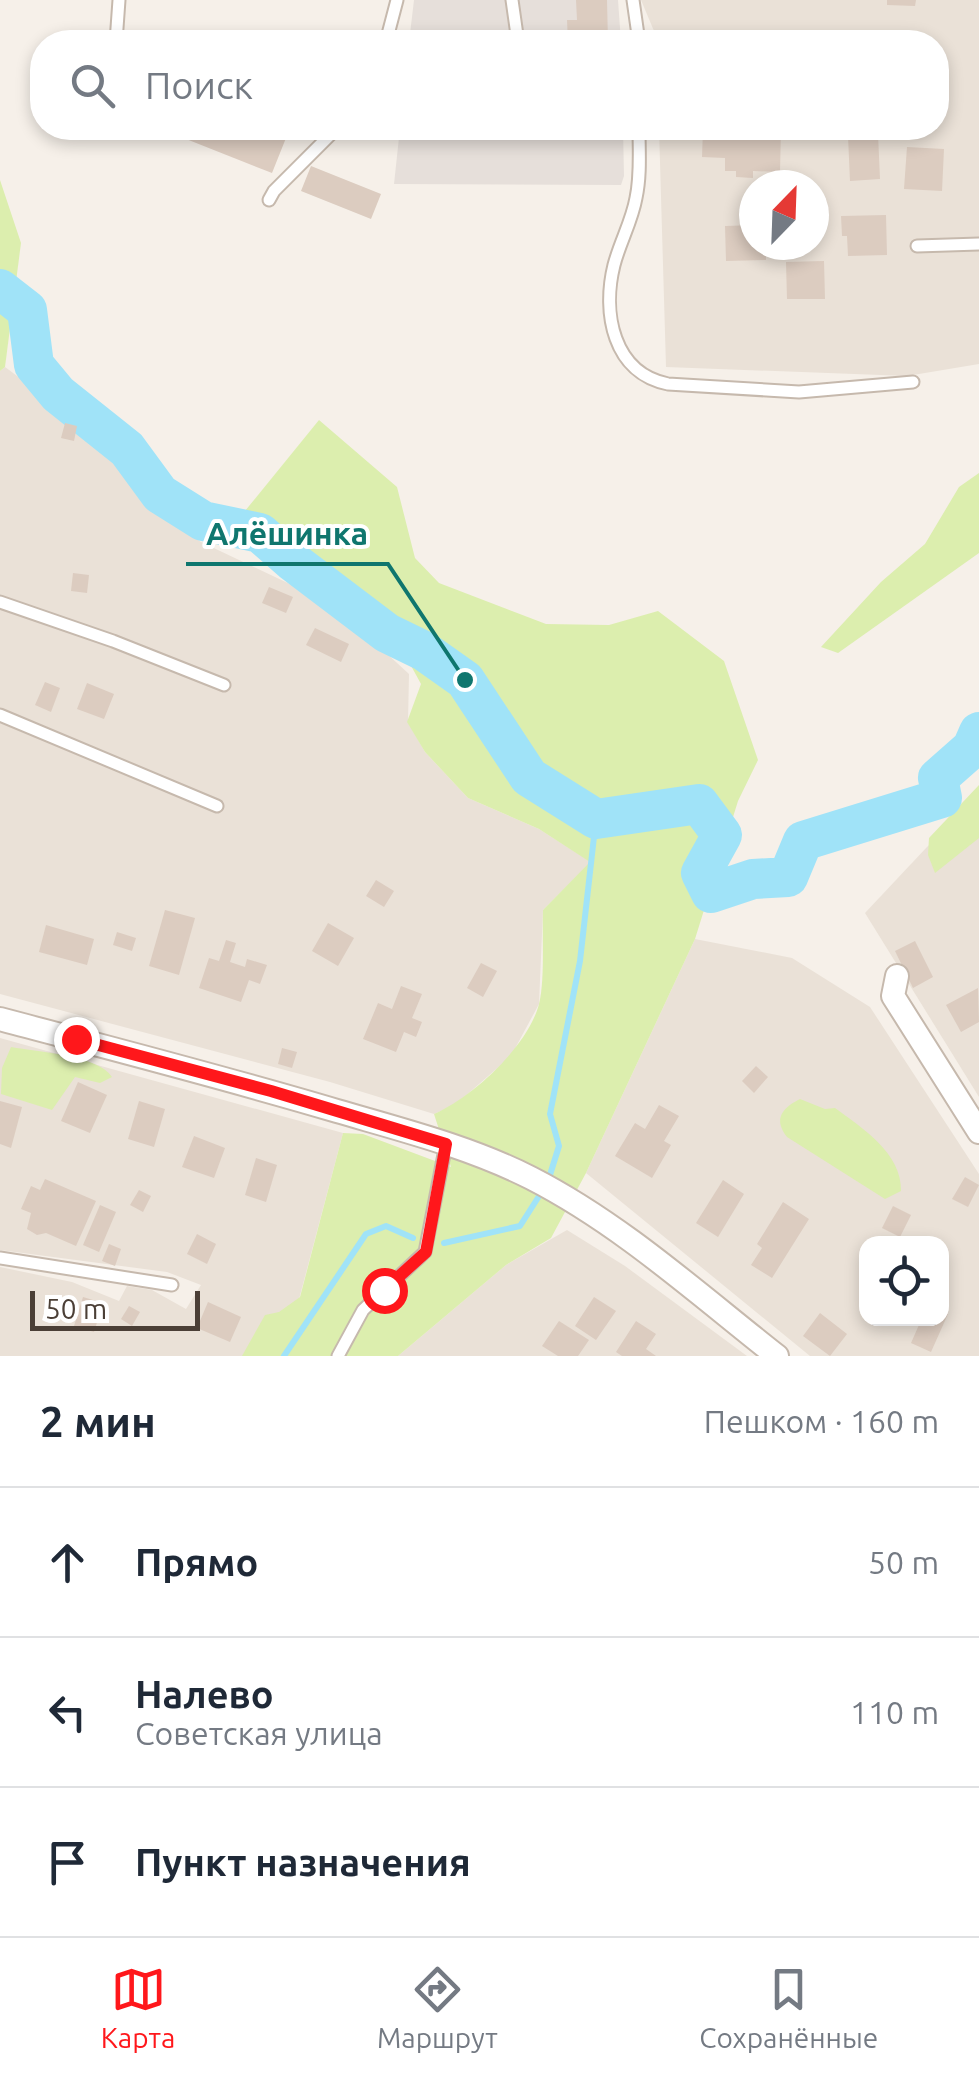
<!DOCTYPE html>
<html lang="ru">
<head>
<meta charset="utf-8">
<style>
	body { margin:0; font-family:Ubuntu,sans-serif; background:#f6f6f7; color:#1f2937 }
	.controls { position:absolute; right:30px; bottom:30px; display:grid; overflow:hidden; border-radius:20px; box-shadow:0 5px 15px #0003 }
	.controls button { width:90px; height:90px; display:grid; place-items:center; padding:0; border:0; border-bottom:2px solid #e0e1e3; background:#fff; color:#1f2937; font:50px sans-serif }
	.compass { position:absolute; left:739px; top:170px; width:90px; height:90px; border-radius:50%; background:#fff; box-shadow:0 5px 15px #0003; rotate:23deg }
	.scale { position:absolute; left:30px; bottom:25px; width:170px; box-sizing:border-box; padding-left:10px; border:5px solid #4b3f36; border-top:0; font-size:28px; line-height:35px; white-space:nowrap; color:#4b3f36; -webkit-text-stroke:8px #fff; paint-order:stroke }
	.stop { position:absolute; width:30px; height:30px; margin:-22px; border:8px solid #ff171b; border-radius:50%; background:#fff }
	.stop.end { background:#ff171b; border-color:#fff; box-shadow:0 2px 10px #0008 }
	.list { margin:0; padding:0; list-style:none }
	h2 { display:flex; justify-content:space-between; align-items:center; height:130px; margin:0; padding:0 40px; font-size:42px }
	h2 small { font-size:32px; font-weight:400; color:#747a83 }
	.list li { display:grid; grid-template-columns:65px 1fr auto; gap:30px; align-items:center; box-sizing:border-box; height:150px; padding:0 40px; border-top:2px solid #e0e1e3 }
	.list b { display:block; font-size:38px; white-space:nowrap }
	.list p { margin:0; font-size:32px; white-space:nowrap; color:#747a83 }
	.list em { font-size:32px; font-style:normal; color:#747a83 }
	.icon { flex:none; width:55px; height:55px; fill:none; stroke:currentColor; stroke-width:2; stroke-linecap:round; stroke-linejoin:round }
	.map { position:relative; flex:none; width:979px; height:1356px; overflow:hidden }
	.search { position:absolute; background:#fff; box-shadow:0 5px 15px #0003; left:30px; right:30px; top:30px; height:110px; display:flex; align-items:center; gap:25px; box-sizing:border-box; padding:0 35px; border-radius:40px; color:#747a83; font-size:38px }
	.sheet { height:580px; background:#fff }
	nav { display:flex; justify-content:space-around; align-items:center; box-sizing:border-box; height:140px; border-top:2px solid #e0e1e3; background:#fff; font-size:28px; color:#747a83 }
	nav a { display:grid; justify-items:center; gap:5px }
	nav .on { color:#ff171b }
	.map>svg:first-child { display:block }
</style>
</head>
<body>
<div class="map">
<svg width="979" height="1356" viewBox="0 0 979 1356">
	<rect width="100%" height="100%" fill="#f6f0e9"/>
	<g fill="#eae1d7" fill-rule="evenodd">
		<path d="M641,0h338v364l-72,12 -241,-9 -7,-239h277v-86h-281l-1,-11zM754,185h60v60h-60z"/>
		<path d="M5,367l109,81 59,75 28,19 133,63 75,69 -1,48 17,30 43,46 71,31 52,33 -48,48 -4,94 -28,52 -56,49 -21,9 -104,-32 -330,-88v-623z"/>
		<path d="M979,802v295l-114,-184 62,-66z"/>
		<path d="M695,939l97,19 78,49 109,167v182h-169l-224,-183zM866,1244h76v74h-76z"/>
		<path d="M0,1038l343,95 -59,223h-284v-89l72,15 47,19 8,-15 25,4 34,19 15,-24 -34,-13 -167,-22z"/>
		<path d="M567,1230l58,36 122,90h-349l108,-91z"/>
	</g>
	<g fill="#e6dfda">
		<path d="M414,0h204l3,42h-212z"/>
		<path d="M400,128h223l1,48 -3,9 -227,-1z"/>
	</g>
	<g fill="#dceeae">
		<path d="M0,180l21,63 -16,124 -5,4z"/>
		<path d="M319,420l78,67 18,71 24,25 107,41 63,1 49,-14 66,50 34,99 -20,41 -43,138 -109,234 -35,65 -45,27 -108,91h-156l23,-41 14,-3 21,-15 43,-164 20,1 88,33 -17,-53c39,-17 94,-68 105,-110 6,-24 3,-68 4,-94l47,-48 -51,-33 -71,-31 -43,-46 -18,-30 14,-38 -24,-44 -83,-66 -78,-52z"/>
		<path d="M979,473v80l-141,100 -17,-6 60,-65 44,-38 34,-57z"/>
		<path d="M979,785v53l-44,35 -7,-18 1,-17z"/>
		<path d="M11,1047c27,5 87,8 101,30l-12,6 -25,-6 -23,33 -51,-16 1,-26z"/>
		<path d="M800,1099l25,10 10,-1c27,20 67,45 66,83l-16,8 -98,-62c-14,-18 -5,-29 13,-38z"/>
	</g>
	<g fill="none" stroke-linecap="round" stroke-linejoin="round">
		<g stroke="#a0e3f8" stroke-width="6">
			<path d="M549,1178l10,-32 -9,-32 30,-153 16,-142"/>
			<path d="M444,1243l76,-17 21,-33"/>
			<path d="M284,1356l82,-122 20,-8 27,12"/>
		</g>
		<path stroke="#a0e3f8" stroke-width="40" d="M0,289l27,21 7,55 24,29 69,55 33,45 43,27 57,12 32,28 95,72 37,18 41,29 64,97 67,42 103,-15 23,31 -21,38 10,20 42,-14 35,-2 15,-36 139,-43 -4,-20 34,-30 7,-16"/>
	</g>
	<g fill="#dcccc0">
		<path d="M576,0h31l1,42h-40l-1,-22h10z"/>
		<path d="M887,0h29l-1,6 -28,-1z"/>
		<path d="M179,128h111l-18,45 -96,-38z"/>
		<path d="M703,128h78l-1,44 -27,-1v7l-17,-1v-6h-11v-13l-23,-1z"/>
		<path d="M878,134l2,45 -30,2 -2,-45z"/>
		<path d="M907,147l37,2 -2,42 -38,-2z"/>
		<path d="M311,166l70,28 -10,25 -70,-28z"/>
		<path d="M886,215l1,40 -39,1 -1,-20h-5l-1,-20z"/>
		<path d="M754,225v20h12v15l-40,1 -1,-35z"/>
		<path d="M824,261l1,38h-38l-1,-37z"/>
		<path d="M65,423l12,3 -3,15 -13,-3z"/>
		<path d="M73,573l16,2 -2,18 -16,-2z"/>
		<path d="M269,587l24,10 -7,16 -24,-10z"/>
		<path d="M315,628l34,16 -8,18 -35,-17z"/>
		<path d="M45,682l15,6 -9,24 -16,-7z"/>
		<path d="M87,683l27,11 -10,25 -27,-10z"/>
		<path d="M376,880l18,11 -10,16 -18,-11z"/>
		<path d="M165,910l30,8 -16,57 -30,-9z"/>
		<path d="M328,923l26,15 -16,28 -26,-15z"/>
		<path d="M46,925l48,14 -7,26 -48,-13z"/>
		<path d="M117,932l19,6 -4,13 -19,-6z"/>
		<path d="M226,940l10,3 -6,19 15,5 2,-8 20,6 -7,19 -11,-4 -8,22 -42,-14 10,-30 10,3z"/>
		<path d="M915,941l18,36 -20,11 -18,-37z"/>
		<path d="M481,963l16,8 -14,26 -16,-9z"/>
		<path d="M401,986l21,8 -10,24 10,4 -6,15 -12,-5 -8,20 -33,-13 15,-36 14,6z"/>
		<path d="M978,988l1,34 -18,10 -15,-27z"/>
		<path d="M282,1048l15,4 -5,16 -14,-4z"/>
		<path d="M756,1066l12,11 -14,16 -12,-12z"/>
		<path d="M78,1082l29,13 -17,38 -29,-12z"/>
		<path d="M0,1101l22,6 -11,41 -11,-4z"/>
		<path d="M139,1101l26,8 -11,38 -26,-8z"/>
		<path d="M659,1105l20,11 -15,25 7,4 -19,33 -37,-22 20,-33 10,6z"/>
		<path d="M194,1136l31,12 -11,30 -32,-11z"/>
		<path d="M256,1158l21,7 -11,37 -21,-7z"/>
		<path d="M965,1177l14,8 -11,22 -16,-8z"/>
		<path d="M45,1179l51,22 -20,45 -30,-13 -9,2 -10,-6 4,-16 -10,-4 10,-23 9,4z"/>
		<path d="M723,1180l21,14 -26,43 -22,-14z"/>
		<path d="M139,1190l12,6 -8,16 -13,-7z"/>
		<path d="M783,1202l26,17 -37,59 -21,-13 11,-17 -5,-4z"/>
		<path d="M100,1205l16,7 -17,40 -16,-7z"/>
		<path d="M893,1206l18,9 -11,22 -18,-9z"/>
		<path d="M197,1234l19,10 -9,20 -20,-10z"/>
		<path d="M109,1244l12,5 -6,17 -13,-5z"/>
		<path d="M83,1297l20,6 -9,29 -20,-6z"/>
		<path d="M594,1297l22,14 -20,29 -21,-14z"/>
		<path d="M208,1302l33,15 -11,25 -33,-14z"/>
		<path d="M129,1306l11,6 -8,14 -11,-7z"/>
		<path d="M942,1311l6,3 -17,38 -20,-9 11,-25h20z"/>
		<path d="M820,1313l27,21 -17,22 -27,-20z"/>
		<path d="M559,1321l30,19 -11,16h-20l-16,-10z"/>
		<path d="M636,1321l20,13 -10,15 10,7h-34l-6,-4z"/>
	</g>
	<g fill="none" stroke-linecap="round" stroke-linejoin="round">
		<defs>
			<g id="lane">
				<path d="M512,0l6,42"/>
				<path d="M633,0l6,42"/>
				<path d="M116,42l3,-42"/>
				<path d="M386,42l11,-42"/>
				<path d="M639,128c0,23 2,47 -3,70 -4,23 -16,44 -22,67 -12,48 -1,108 54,119l131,8 114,-10"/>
				<path d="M269,200l5,-9 63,-63"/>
				<path d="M917,246l62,-2"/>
				<path d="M0,602l113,39 111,44"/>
				<path d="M0,715l217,91"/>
				<path d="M0,1258l172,27"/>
				<path d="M338,1356l25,-46 62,-58 21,-108"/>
			</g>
			<g id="street">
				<path d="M897,976l-4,20 86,136"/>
				<path d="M0,1019c113,30 226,59 337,92 65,19 133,36 194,67 90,46 167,116 246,178"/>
			</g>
		</defs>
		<use href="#lane" stroke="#c6b9ad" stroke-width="15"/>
		<use href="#street" stroke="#c6b9ad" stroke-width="26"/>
		<use href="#lane" stroke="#fff" stroke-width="11"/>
		<use href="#street" stroke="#fff" stroke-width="22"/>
	</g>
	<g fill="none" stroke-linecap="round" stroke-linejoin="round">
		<path stroke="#ff171b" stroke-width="12" d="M76,1039l195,52 175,53 -20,108 -42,38"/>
	</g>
	<path fill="none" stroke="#0f766e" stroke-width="4" d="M465 680L388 564H186"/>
	<circle fill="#0f766e" stroke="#fff" stroke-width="4" cx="465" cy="680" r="10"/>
	<g font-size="32" text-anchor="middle" font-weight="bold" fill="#0f766e" stroke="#fff" stroke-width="8" stroke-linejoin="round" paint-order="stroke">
		<text x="287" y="545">Алёшинка</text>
	</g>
</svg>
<div class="controls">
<button><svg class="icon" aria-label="locate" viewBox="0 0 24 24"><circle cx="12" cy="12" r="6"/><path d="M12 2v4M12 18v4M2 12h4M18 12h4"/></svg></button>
</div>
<svg class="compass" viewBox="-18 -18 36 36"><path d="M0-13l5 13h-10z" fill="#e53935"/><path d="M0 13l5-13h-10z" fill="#747a83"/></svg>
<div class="scale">50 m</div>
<div class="stop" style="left:384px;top:1290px"></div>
<div class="stop end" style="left:76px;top:1039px"></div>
<div class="search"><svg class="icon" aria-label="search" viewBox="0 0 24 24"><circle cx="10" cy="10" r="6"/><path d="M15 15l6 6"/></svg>Поиск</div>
</div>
<section class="sheet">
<h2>2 мин<small>Пешком · 160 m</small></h2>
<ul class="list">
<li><svg class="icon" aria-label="ahead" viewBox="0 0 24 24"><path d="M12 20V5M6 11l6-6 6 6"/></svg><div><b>Прямо</b></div><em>50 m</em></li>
<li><svg class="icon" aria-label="left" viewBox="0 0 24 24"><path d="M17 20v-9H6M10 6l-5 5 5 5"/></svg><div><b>Налево</b><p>Советская улица</p></div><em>110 m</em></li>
<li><svg class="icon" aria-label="arrive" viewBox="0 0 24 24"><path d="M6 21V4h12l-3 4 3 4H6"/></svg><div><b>Пункт назначения</b></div></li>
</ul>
</section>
<nav>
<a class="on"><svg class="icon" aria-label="map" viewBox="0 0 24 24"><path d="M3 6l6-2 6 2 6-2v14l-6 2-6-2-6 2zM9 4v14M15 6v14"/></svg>Карта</a>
<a><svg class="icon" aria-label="directions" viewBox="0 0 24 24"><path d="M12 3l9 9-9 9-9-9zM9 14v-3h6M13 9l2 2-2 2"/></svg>Маршрут</a>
<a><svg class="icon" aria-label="saved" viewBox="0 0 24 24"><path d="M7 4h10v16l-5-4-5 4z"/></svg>Сохранённые</a>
</nav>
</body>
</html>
